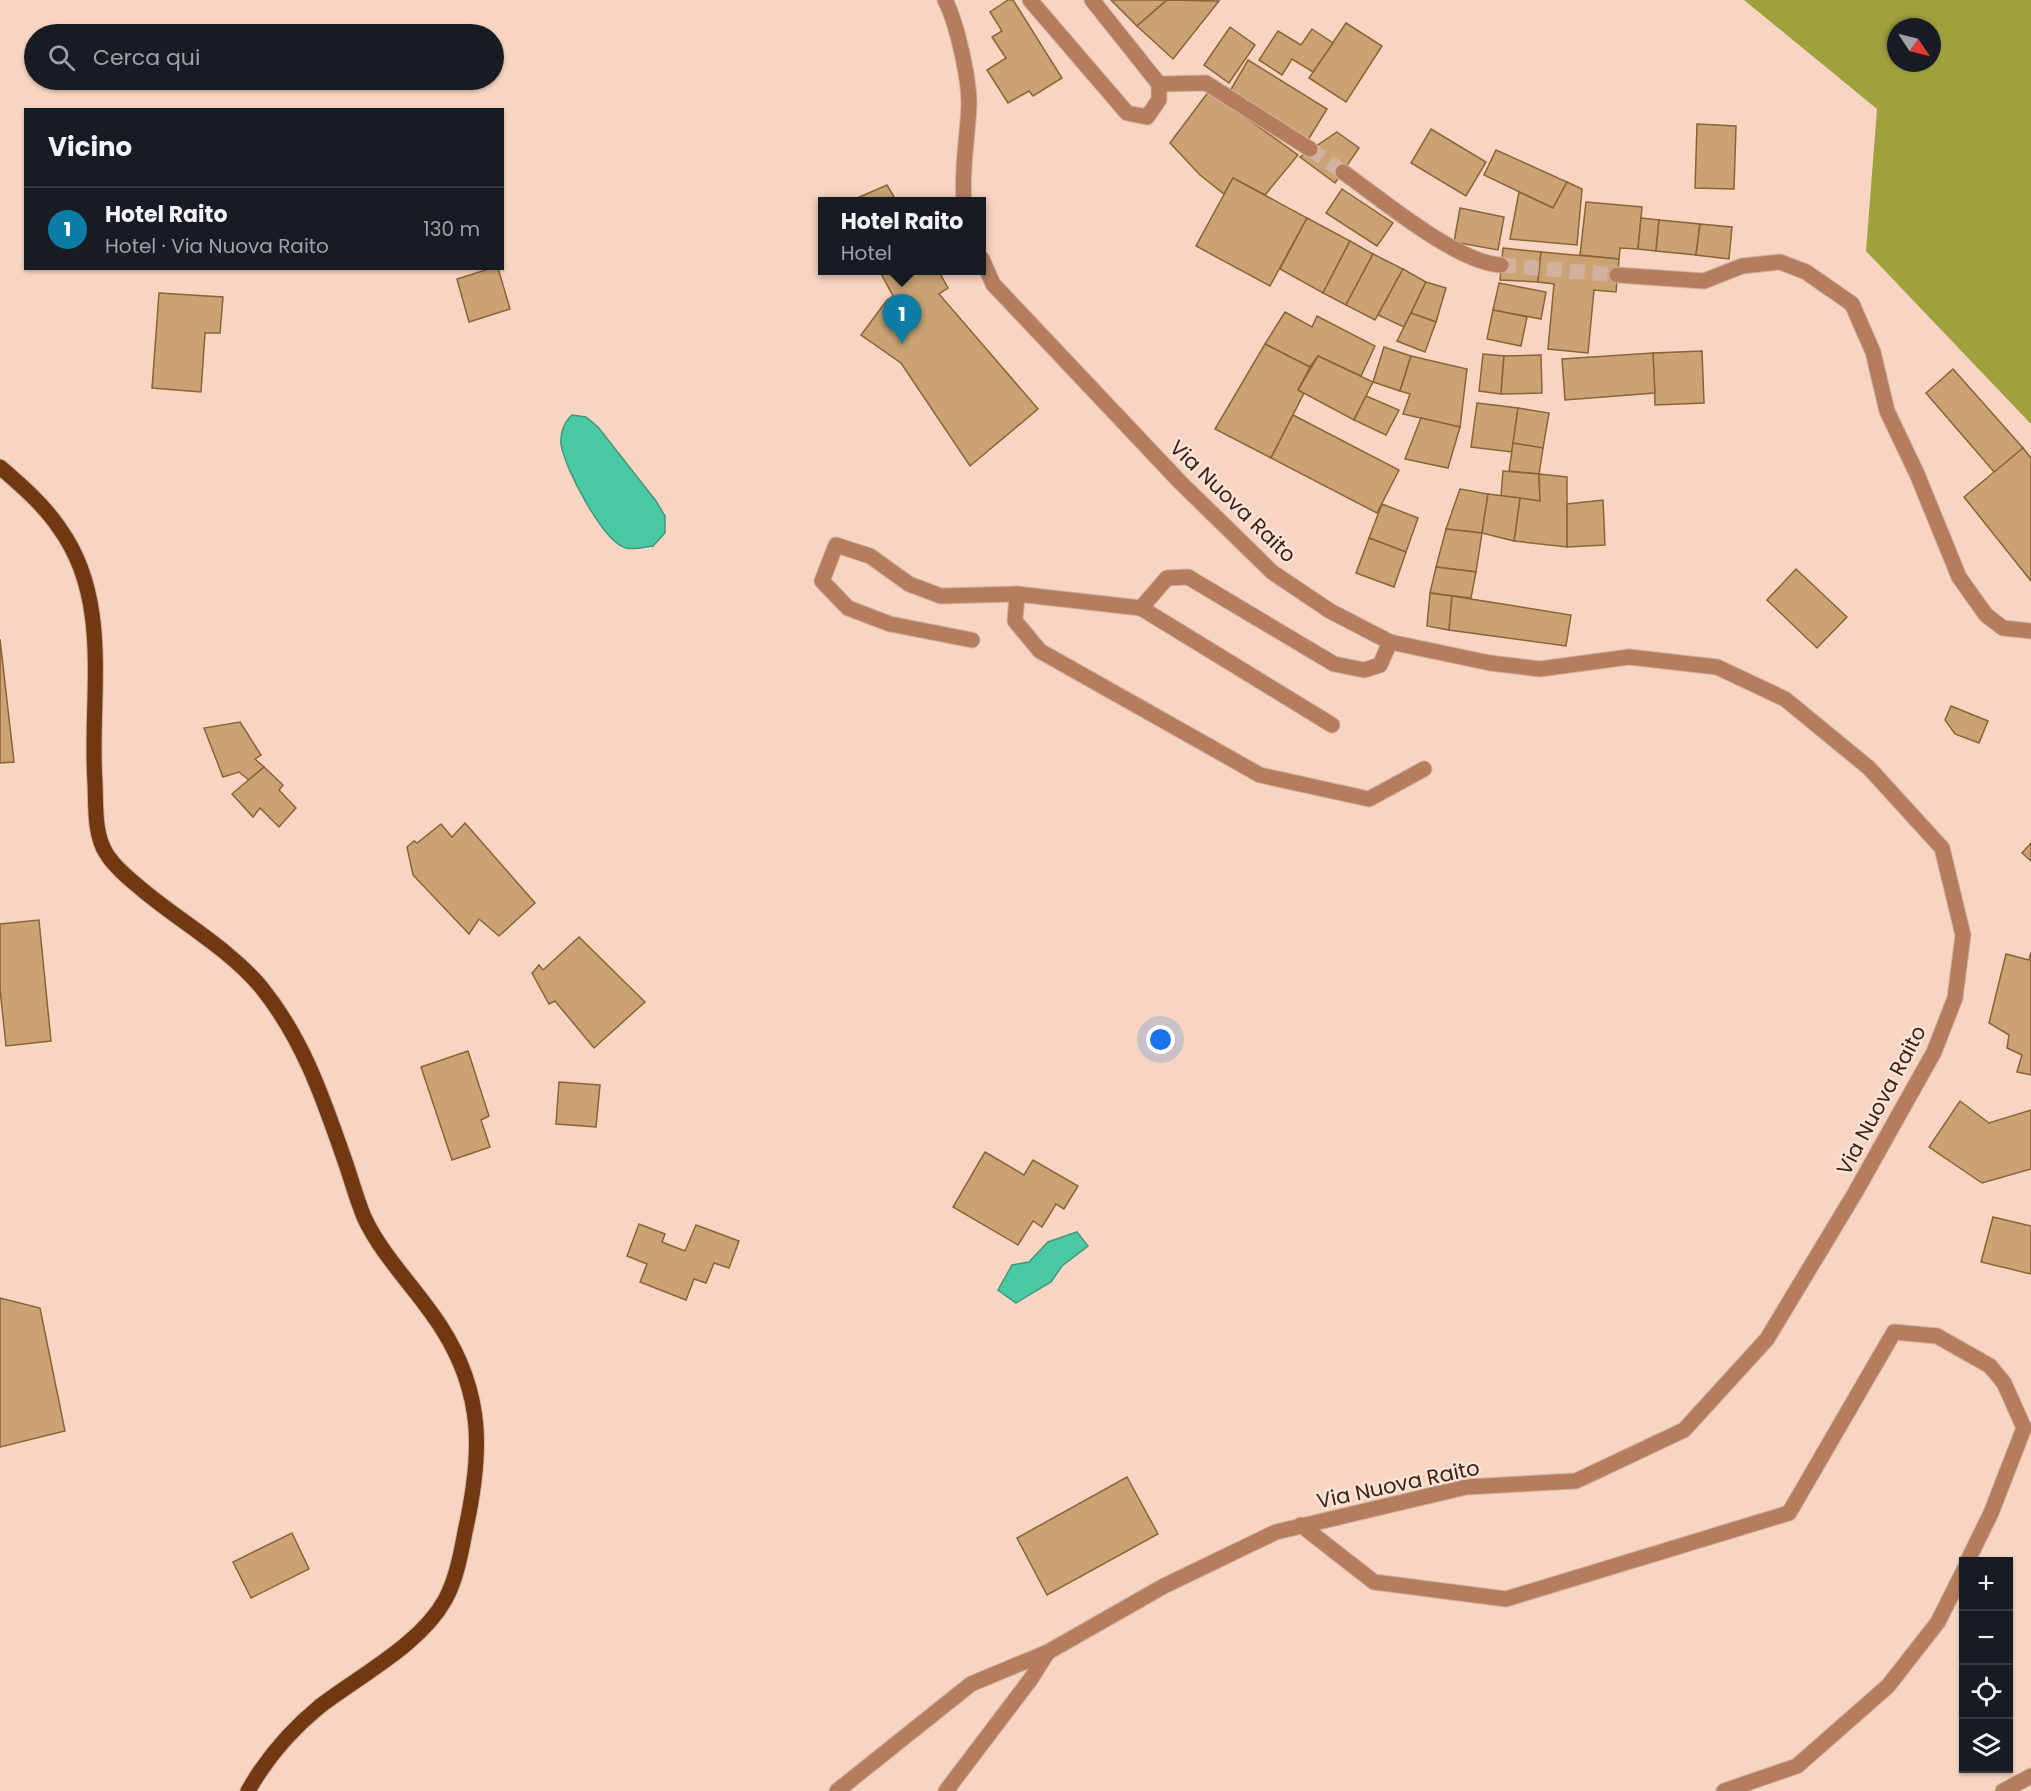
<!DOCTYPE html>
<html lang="it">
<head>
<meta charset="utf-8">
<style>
	body { margin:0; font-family:Poppins,sans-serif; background:#20242c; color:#f1f3f6 }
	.controls { position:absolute; right:18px; bottom:18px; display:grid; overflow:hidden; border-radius:0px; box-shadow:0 2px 4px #0004 }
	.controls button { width:54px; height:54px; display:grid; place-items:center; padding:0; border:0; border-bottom:2px solid #363941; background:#171b24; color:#f1f3f6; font:30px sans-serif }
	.compass { position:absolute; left:1887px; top:18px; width:54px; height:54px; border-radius:50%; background:#171b24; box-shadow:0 2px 4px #0004; rotate:125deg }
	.you { position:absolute; left:1161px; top:1040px; width:21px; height:21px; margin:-15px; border:4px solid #fff; border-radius:50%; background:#1a73e8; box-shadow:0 0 0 9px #1a73e833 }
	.badge { display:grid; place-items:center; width:39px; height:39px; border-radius:50%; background:#0e7da5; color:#fff; font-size:20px; font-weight:700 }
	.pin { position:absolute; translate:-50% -50px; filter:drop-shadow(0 2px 3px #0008) }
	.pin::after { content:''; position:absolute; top:32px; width:21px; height:18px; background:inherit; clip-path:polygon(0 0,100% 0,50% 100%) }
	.popup { position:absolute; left:818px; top:197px; width:168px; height:78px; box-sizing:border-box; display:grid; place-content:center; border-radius:0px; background:#171b24; filter:drop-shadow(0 2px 4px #0005); font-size:20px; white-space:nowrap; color:#9ea1a6 }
	.popup b { font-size:22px; color:#f1f3f6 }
	.popup::after { content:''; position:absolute; left:50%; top:100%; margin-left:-12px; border:12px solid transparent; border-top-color:#171b24 }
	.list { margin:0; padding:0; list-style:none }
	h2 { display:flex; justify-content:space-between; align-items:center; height:78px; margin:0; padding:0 24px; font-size:26px }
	h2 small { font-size:20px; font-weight:400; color:#9ea1a6 }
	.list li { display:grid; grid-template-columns:39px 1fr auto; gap:18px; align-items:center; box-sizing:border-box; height:84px; padding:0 24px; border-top:2px solid #363941 }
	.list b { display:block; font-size:22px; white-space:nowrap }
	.list p { margin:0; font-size:20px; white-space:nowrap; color:#9ea1a6 }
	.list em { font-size:20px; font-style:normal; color:#9ea1a6 }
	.icon { flex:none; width:33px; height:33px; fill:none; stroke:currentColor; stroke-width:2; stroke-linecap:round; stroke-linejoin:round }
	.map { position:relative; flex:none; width:2031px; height:1791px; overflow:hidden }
	.search { position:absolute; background:#171b24; box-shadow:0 2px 4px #0004; left:24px; top:24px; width:480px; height:66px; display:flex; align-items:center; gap:15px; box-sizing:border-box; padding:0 21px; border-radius:33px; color:#9ea1a6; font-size:22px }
	.panel { position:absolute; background:#171b24; box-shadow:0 2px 4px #0004; left:24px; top:108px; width:480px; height:162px; border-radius:0px }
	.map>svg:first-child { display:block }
</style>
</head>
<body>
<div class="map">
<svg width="2031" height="1791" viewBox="0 0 2031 1791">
	<rect width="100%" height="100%" fill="#f8d5c2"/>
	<path fill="#9fa13c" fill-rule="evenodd" d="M1744,0h287v424l-165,-173 11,-142zM1896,27h36v36h-36z"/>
	<g fill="#4ac9a5" stroke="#45977a" stroke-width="1.5">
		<path d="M572,415l14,2 12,10 58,74 9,15v17l-12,13c-8,1 -19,4 -27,2 -23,-6 -62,-81 -65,-104 -1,-10 3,-22 11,-29z"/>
		<path d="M1077,1232l11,14 -26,20 -11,16 -35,21 -18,-13 14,-25 17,-3 19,-20z"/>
	</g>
	<g fill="#caa273" stroke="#896436" stroke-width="1.5">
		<path d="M1008,0h5l49,78 -29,18 -4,-5 -21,12 -21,-33 19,-12 -14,-21 10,-6 -12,-19z"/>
		<path d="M1111,0h56l-30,26z"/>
		<path d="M1167,0l52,1 -46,58 -36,-33z"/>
		<path d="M1346,23l36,23 -36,56 -37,-24z"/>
		<path d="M1230,27l25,18 -26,38 -25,-18z"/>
		<path d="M1312,29l21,14 -20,29 -21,-13 -10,16 -23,-15 19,-29 23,14z"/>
		<path d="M1248,60l79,49 -19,31 -78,-49z"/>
		<path d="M1209,91l89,64 -33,40 -32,-17 -9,16 -24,-19 -30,-32z"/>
		<path d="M1697,124l39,2 -2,63 -39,-1z"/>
		<path d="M1431,129l55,33 -20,34 -55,-33z"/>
		<path d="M1337,132l22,16 -24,35 -35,-26z"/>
		<path d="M1496,150l71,32 -14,26 -69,-33z"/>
		<path d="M1233,178l74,40 -37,68 -74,-40z"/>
		<path d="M1567,182l15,7 -5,56 -67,-6 9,-47 34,16z"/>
		<path d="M887,185l10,17h-49z"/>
		<path d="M1342,189l51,34 -16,23 -51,-33z"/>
		<path d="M1586,202l56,5 -4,42 -18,-1 -1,11 -39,-4z"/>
		<path d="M1460,208l44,9 -6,33 -44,-8z"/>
		<path d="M1307,218l43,23 -27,52 -43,-24z"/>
		<path d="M1641,218l18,2 -3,31 -18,-2z"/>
		<path d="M1659,220l41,4 -4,31 -40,-4z"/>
		<path d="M1700,224l32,3 -3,32 -33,-4z"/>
		<path d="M1350,241l23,13 -27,51 -23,-12z"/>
		<path d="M1503,248l38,4 -3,30 -38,-2z"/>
		<path d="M1541,252l78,7 -3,33 -22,-2 -6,63 -40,-4 6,-65 -16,-2z"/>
		<path d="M1373,254l30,15 -28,51 -29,-15z"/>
		<path d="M492,268h6l12,41 -41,13 -12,-43z"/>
		<path d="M1403,269l23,13 -22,45 -26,-12z"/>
		<path d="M879,270h59l10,18 -9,6 99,115 -68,57 -69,-103 -40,-28 26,-35 6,-4z"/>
		<path d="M1426,282l20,6 -10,34 -25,-9z"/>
		<path d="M1499,283l47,9 -5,27 -48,-9z"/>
		<path d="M159,293l64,4 -3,36h-15l-4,59 -49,-4z"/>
		<path d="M1493,310l34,7 -6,29 -34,-7z"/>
		<path d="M1285,312l27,15 5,-11 58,30 -14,30 -43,-20 -8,11 -45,-23z"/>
		<path d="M1411,313l25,9 -11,30 -28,-11z"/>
		<path d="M1265,344l45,23 -12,23 6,3 -33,65 -56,-29z"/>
		<path d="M1384,347l27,9 -11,35 -27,-9z"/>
		<path d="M1702,351l2,52 -49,2 -2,-52z"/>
		<path d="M1653,353l2,40 -90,7 -3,-41z"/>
		<path d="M1483,354l21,2 -3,38 -22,-3z"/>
		<path d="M1541,355l1,38 -41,1 3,-38z"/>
		<path d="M1318,356l55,26 -19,38 -56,-30z"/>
		<path d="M1411,356l56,13 -7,58 -57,-13 7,-20 -10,-3z"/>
		<path d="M1953,369l70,79 -28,25 -69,-80z"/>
		<path d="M1366,396l33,14 -13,25 -32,-15z"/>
		<path d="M1477,403l41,5 -6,44 -41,-5z"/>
		<path d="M1518,408l31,5 -6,35 -30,-5z"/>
		<path d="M1293,415l106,55 -22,43 -106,-55z"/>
		<path d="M1421,418l39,9 -12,41 -43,-9z"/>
		<path d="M1513,443l30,5 -4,26 -30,-3z"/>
		<path d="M2023,448l8,10v123l-67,-84z"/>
		<path d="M1503,471l36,3 1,27 -39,-5z"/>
		<path d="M1539,474l28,3v70l-53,-6 6,-43 20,3z"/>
		<path d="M1460,489l28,5 -6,39 -36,-4z"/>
		<path d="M1488,494l32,4 -6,43 -32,-8z"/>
		<path d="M1603,500l2,45 -38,2v-43z"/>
		<path d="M1382,504l36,14 -12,34 -37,-14z"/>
		<path d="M1446,529l36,4 -6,39 -40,-5z"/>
		<path d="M1369,538l37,14 -12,35 -38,-14z"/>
		<path d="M1436,567l40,5 -5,26 -41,-5z"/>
		<path d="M1796,569l51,48 -30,31 -50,-48z"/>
		<path d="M1430,593l22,3 -3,34 -22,-4z"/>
		<path d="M1452,596l119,19 -5,31 -117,-16z"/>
		<path d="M0,639l14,123 -14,1z"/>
		<path d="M1951,706l37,15 -9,22 -24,-9 -10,-14z"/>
		<path d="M240,722l21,33 -6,4 9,8 -15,13 -10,-8 -16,5 -19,-49z"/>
		<path d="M264,767l19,18 -4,5 17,18 -17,19 -19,-19 -7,9 -21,-23z"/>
		<path d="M465,823l70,80 -36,33 -20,-17 -10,15 -56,-59 -6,-28 7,-6 3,2 24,-19 11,13z"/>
		<path d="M2031,843v18l-9,-8z"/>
		<path d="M39,920l12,121 -45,5 -6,-57v-65z"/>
		<path d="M579,937l66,65 -51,46 -39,-47 -6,3 -17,-31 7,-8 4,5z"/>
		<path d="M2031,952v123l-14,-3 5,-17 -15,-7 2,-13 -20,-12 17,-69 23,6z"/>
		<path d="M468,1051l21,65 -8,4 9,27 -38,13 -31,-93z"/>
		<path d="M559,1082l41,3 -4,42 -40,-3z"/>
		<path d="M1960,1101l29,22 42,-13v59l-49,14 -53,-36z"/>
		<path d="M985,1152l39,23 9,-15 45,26 -14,23 -8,-5 -14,23 -9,-6 -15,24 -65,-38z"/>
		<path d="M1993,1217l38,9v48l-50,-12z"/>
		<path d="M639,1224l26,10 -3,8 23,9 11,-26 43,16 -10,27 -15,-5 -8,20 -12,-4 -8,21 -46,-18 7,-18 -20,-8z"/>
		<path d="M0,1298l40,10 25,123 -65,16z"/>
		<path d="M1127,1477l31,57 -111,61 -30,-57z"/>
		<path d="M292,1533l17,36 -58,29 -18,-36z"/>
	</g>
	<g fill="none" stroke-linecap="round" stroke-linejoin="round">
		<g stroke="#d2b1a0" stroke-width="15" stroke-dasharray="15 8" stroke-linecap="butt">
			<path d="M1310,149l33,23"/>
			<path d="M1501,265l116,10"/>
		</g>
		<defs>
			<g id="minor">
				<path d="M945,0c12,23 24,78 24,104 -1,33 -8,64 -5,98"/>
				<path d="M1030,0l97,113 20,4 12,-17v-16"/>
				<path d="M1092,0l67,84"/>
				<path d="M1159,84l47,-1 104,66"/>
				<path d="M1343,172c38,27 114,91 158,93"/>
				<path d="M1617,275l87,6 38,-15 38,-4 26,10 46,32 21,48 14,59 30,63 42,103 27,38 17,13 28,3"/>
				<path d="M1017,594l124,14 26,-30 21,-1 146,87 30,6 16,-5 10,-23"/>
				<path d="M1141,608l191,117"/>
				<path d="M972,640l-82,-16 -42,-16 -26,-27 14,-36 34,11 39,28 32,12 76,-2 -2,27 25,30 220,124 109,24 55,-30"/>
				<path d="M1301,1525l73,57 132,17 283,-86 105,-181 43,4 53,30 14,17 20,45 -33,85 -24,49"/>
				<path d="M837,1791l134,-107 77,-32 116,-66 112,-54 190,-45 110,-6 108,-51 83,-91 88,-146 79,-141 21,-54 8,-63 -21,-87 -73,-80 -84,-69 -68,-32 -88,-10 -89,12 -50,-6 -100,-21 -60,-31 -58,-39 -92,-90 -187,-198 -11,-25"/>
				<path d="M946,1791l84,-111 18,-28"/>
				<path d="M1724,1791l73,-25 91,-80 50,-64 26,-52"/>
				<path d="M2003,1791l28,-15"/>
			</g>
			<path id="major" d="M0,467c22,19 44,38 60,62 53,74 29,170 35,254 1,22 -1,51 11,70 9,15 26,28 39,39 39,32 84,57 116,95 43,53 63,114 85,177 6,18 11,36 18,53 19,41 53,72 77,110 44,68 41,129 24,205 -4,22 -9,48 -20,68 -25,45 -86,76 -126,107 -29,24 -53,52 -71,84"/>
		</defs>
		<use href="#minor" stroke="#d2b1a0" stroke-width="17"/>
		<use href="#major" stroke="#d2b1a0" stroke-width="17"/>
		<use href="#minor" stroke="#b57d5d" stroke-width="15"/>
		<use href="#major" stroke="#713811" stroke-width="15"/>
	</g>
	<g text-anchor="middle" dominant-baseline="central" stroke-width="4.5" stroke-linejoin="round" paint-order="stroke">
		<g font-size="21" fill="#392317" stroke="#fde5d8">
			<text transform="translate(1233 501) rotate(44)">Via Nuova Raito</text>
			<text transform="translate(1881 1100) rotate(-62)">Via Nuova Raito</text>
			<text transform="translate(1398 1484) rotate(-12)">Via Nuova Raito</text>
		</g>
	</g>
</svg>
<div class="controls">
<button>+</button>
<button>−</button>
<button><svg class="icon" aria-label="locate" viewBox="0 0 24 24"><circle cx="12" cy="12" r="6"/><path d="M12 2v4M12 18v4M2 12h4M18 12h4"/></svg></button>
<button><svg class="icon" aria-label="layers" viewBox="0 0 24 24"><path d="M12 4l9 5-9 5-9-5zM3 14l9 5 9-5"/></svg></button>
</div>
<svg class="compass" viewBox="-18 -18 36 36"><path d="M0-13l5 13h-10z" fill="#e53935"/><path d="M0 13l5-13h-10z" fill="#9ea1a6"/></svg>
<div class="you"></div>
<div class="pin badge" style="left:902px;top:344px">1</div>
<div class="popup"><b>Hotel Raito</b>Hotel</div>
<div class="search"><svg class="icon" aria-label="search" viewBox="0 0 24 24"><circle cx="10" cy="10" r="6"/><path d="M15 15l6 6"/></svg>Cerca qui</div>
<section class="panel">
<h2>Vicino<small></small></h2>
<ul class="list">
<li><span class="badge">1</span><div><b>Hotel Raito</b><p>Hotel · Via Nuova Raito</p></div><em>130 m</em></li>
</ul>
</section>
</div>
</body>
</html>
